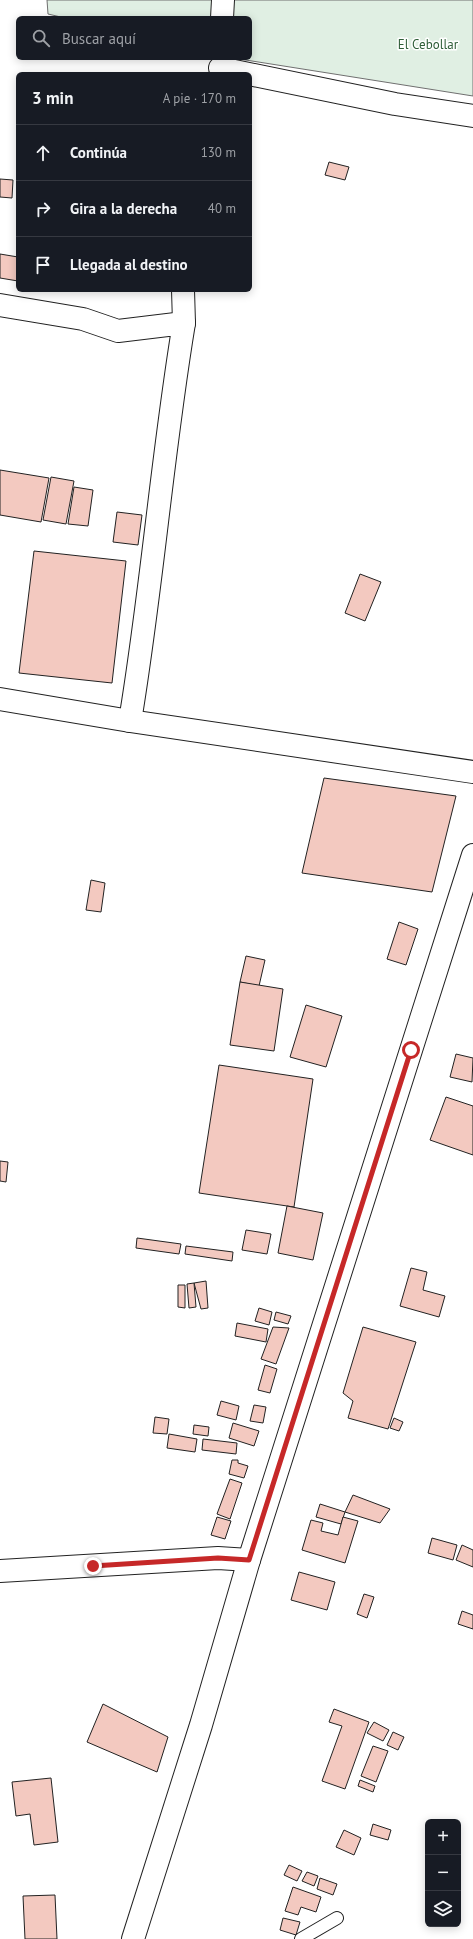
<!DOCTYPE html>
<html lang="es">
<head>
<meta charset="utf-8">
<style>
	body { margin:0; font-family:"PT Sans",sans-serif; background:#242831; color:#f1f3f6 }
	.controls { position:absolute; right:12px; bottom:12px; display:grid; overflow:hidden; border-radius:6px; box-shadow:0 2px 10px #0003 }
	.controls button { width:36px; height:36px; display:grid; place-items:center; padding:0; border:0; border-bottom:1px solid #363941; background:#171b24; color:#f1f3f6; font:20px sans-serif }
	.stop { position:absolute; width:12px; height:12px; margin:-9px; border:3px solid #c62828; border-radius:50%; background:#fff }
	.stop.end { background:#c62828; border-color:#fff; box-shadow:0 1px 4px #0008 }
	.list { margin:0; padding:0; list-style:none }
	h2 { display:flex; justify-content:space-between; align-items:center; height:52px; margin:0; padding:0 16px; font-size:17px }
	h2 small { font-size:13px; font-weight:400; color:#9ea1a6 }
	.list li { display:grid; grid-template-columns:26px 1fr auto; gap:12px; align-items:center; box-sizing:border-box; height:56px; padding:0 16px; border-top:1px solid #363941 }
	.list b { display:block; font-size:15px; white-space:nowrap }
	.list em { font-size:13px; font-style:normal; color:#9ea1a6 }
	.icon { flex:none; width:22px; height:22px; fill:none; stroke:currentColor; stroke-width:2; stroke-linecap:round; stroke-linejoin:round }
	.map { position:relative; flex:none; width:473px; height:1939px; overflow:hidden }
	.search { position:absolute; background:#171b24; box-shadow:0 2px 10px #0003; left:16px; top:16px; width:236px; height:44px; display:flex; align-items:center; gap:10px; box-sizing:border-box; padding:0 14px; border-radius:6px; color:#9ea1a6; font-size:15px }
	.panel { position:absolute; background:#171b24; box-shadow:0 2px 10px #0003; left:16px; top:72px; width:236px; height:220px; border-radius:6px }
	.map>svg:first-child { display:block }
</style>
</head>
<body>
<div class="map">
<svg width="473" height="1939" viewBox="0 0 473 1939">
	<rect width="100%" height="100%" fill="#fff"/>
	<path fill="#e0efe3" stroke="#6f6f6f" d="M47,0h426v96l-240,-38h17v-40h-185l-17,-4z"/>
	<g fill="#f3c9c0" stroke="#222">
		<path d="M329,162l20,5 -4,13 -20,-5z"/>
		<path d="M0,179l13,1 -1,18 -12,-1z"/>
		<path d="M0,254l18,3v24l-18,-3z"/>
		<path d="M0,470l49,8 -8,44 -41,-7z"/>
		<path d="M51,477l23,4 -8,43 -23,-4z"/>
		<path d="M74,487l19,3 -5,36 -20,-2z"/>
		<path d="M117,512l25,3 -4,30 -25,-3z"/>
		<path d="M34,551l92,10 -14,122 -93,-10z"/>
		<path d="M360,574l21,8 -16,39 -20,-8z"/>
		<path d="M324,778l132,18 -24,96 -130,-19z"/>
		<path d="M91,880l14,3 -4,29 -15,-2z"/>
		<path d="M399,922l19,7 -12,36 -19,-6z"/>
		<path d="M246,956l19,4 -6,26 -19,-4z"/>
		<path d="M240,982l43,7 -9,62 -44,-6z"/>
		<path d="M306,1005l36,11 -16,51 -36,-10z"/>
		<path d="M456,1054l17,4 -1,24 -22,-5z"/>
		<path d="M219,1065l94,14 -19,128 -95,-14z"/>
		<path d="M446,1097l27,9v49l-43,-15z"/>
		<path d="M0,1161l8,1 -2,20 -6,-1z"/>
		<path d="M287,1206l36,7 -10,47 -35,-7z"/>
		<path d="M246,1230l25,4 -4,20 -25,-4z"/>
		<path d="M137,1238l44,6 -2,10 -43,-6z"/>
		<path d="M186,1246l47,6 -1,9 -47,-7z"/>
		<path d="M411,1268l16,4 -4,18 22,6 -6,21 -39,-11z"/>
		<path d="M206,1281l2,27 -7,1 -7,-26z"/>
		<path d="M194,1283l2,24 -7,1 -2,-24z"/>
		<path d="M178,1285h7v23l-7,-1z"/>
		<path d="M259,1308l13,4 -3,13 -14,-4z"/>
		<path d="M276,1312l15,4 -3,8 -14,-4z"/>
		<path d="M237,1323l31,6 -2,13 -31,-6z"/>
		<path d="M273,1327l16,1 -13,36 -15,-5z"/>
		<path d="M363,1327l53,15 -28,87 -40,-11 5,-17 -10,-8z"/>
		<path d="M265,1365l12,4 -7,24 -12,-3z"/>
		<path d="M221,1401l18,5 -3,14 -19,-5z"/>
		<path d="M254,1405l12,2 -3,16 -13,-2z"/>
		<path d="M155,1417l14,2 -2,15 -14,-1z"/>
		<path d="M394,1418l9,4 -4,9 -9,-3z"/>
		<path d="M233,1423l26,8 -5,15 -25,-8z"/>
		<path d="M194,1425l15,2 -1,9 -15,-2z"/>
		<path d="M169,1434l28,5 -2,13 -28,-4z"/>
		<path d="M203,1439l34,4 -1,11 -34,-4z"/>
		<path d="M232,1460h6v3l10,3 -4,12 -15,-4z"/>
		<path d="M230,1479l12,4 -12,36 -13,-5z"/>
		<path d="M353,1495l37,14 -10,14 -35,-11z"/>
		<path d="M320,1504l25,8 -4,12 -25,-7z"/>
		<path d="M217,1517l14,4 -6,18 -14,-4z"/>
		<path d="M343,1517l15,4 -13,42 -43,-13 9,-30 12,3 -2,8 17,4z"/>
		<path d="M432,1538l25,7 -4,15 -25,-7z"/>
		<path d="M462,1545l11,5v17l-17,-7z"/>
		<path d="M299,1572l36,10 -8,28 -36,-10z"/>
		<path d="M364,1594l10,3 -7,21 -10,-4z"/>
		<path d="M462,1611l11,4v14l-15,-5z"/>
		<path d="M103,1704l65,33 -11,35 -70,-30z"/>
		<path d="M334,1709l35,13 -24,67 -23,-8 20,-55 -13,-4z"/>
		<path d="M374,1722l15,8 -6,11 -16,-8z"/>
		<path d="M393,1732l11,5 -6,13 -11,-5z"/>
		<path d="M373,1746l15,5 -12,31 -15,-6z"/>
		<path d="M51,1778l7,64 -24,3 -4,-31 -14,2 -4,-34z"/>
		<path d="M360,1780l15,6 -2,6 -15,-6z"/>
		<path d="M373,1824l18,6 -3,10 -18,-5z"/>
		<path d="M344,1830l17,8 -7,17 -18,-8z"/>
		<path d="M289,1865l13,6 -5,10 -13,-6z"/>
		<path d="M307,1872l11,4 -4,10 -12,-5z"/>
		<path d="M320,1878l17,6 -4,11 -16,-6z"/>
		<path d="M293,1887l28,10 -5,15 -15,-5 -3,8 -13,-4z"/>
		<path d="M55,1895l2,44h-32l-2,-43z"/>
		<path d="M283,1918l17,4 -4,13 -16,-5z"/>
	</g>
	<g fill="none" stroke-linecap="round" stroke-linejoin="round">
		<defs>
			<path id="lane" d="M301,1939l36,-21"/>
			<g id="street">
				<path d="M222,18l1,-18"/>
				<path d="M220,68l175,36 78,12"/>
				<path d="M183,290l1,33"/>
				<path d="M0,305l83,14 35,12 66,-8c-22,132 -32,266 -54,398"/>
				<path d="M0,699l130,22 343,51"/>
				<path d="M0,1571l218,-13 31,2"/>
				<path d="M133,1939l68,-214 48,-165 224,-705"/>
			</g>
		</defs>
		<use href="#lane" stroke="#222" stroke-width="14"/>
		<use href="#street" stroke="#222" stroke-width="24"/>
		<use href="#lane" stroke="#fff" stroke-width="12"/>
		<use href="#street" stroke="#fff" stroke-width="22"/>
	</g>
	<g fill="none" stroke-linecap="round" stroke-linejoin="round">
		<path stroke="#c62828" stroke-width="5" d="M93,1566l125,-8 31,2 162,-510"/>
	</g>
	<g text-anchor="middle" dominant-baseline="central" stroke-width="3" stroke-linejoin="round" paint-order="stroke">
		<g font-size="13" fill="#2f5e38" stroke="#fff">
			<text x="428" y="44">El Cebollar</text>
		</g>
	</g>
</svg>
<div class="controls">
<button>+</button>
<button>−</button>
<button><svg class="icon" aria-label="layers" viewBox="0 0 24 24"><path d="M12 4l9 5-9 5-9-5zM3 14l9 5 9-5"/></svg></button>
</div>
<div class="stop" style="left:411px;top:1050px"></div>
<div class="stop end" style="left:93px;top:1566px"></div>
<div class="search"><svg class="icon" aria-label="search" viewBox="0 0 24 24"><circle cx="10" cy="10" r="6"/><path d="M15 15l6 6"/></svg>Buscar aquí</div>
<section class="panel">
<h2>3 min<small>A pie · 170 m</small></h2>
<ul class="list">
<li><svg class="icon" aria-label="ahead" viewBox="0 0 24 24"><path d="M12 20V5M6 11l6-6 6 6"/></svg><div><b>Continúa</b></div><em>130 m</em></li>
<li><svg class="icon" aria-label="right" viewBox="0 0 24 24"><path d="M7 20v-9h11M14 6l5 5-5 5"/></svg><div><b>Gira a la derecha</b></div><em>40 m</em></li>
<li><svg class="icon" aria-label="arrive" viewBox="0 0 24 24"><path d="M6 21V4h12l-3 4 3 4H6"/></svg><div><b>Llegada al destino</b></div></li>
</ul>
</section>
</div>
</body>
</html>
